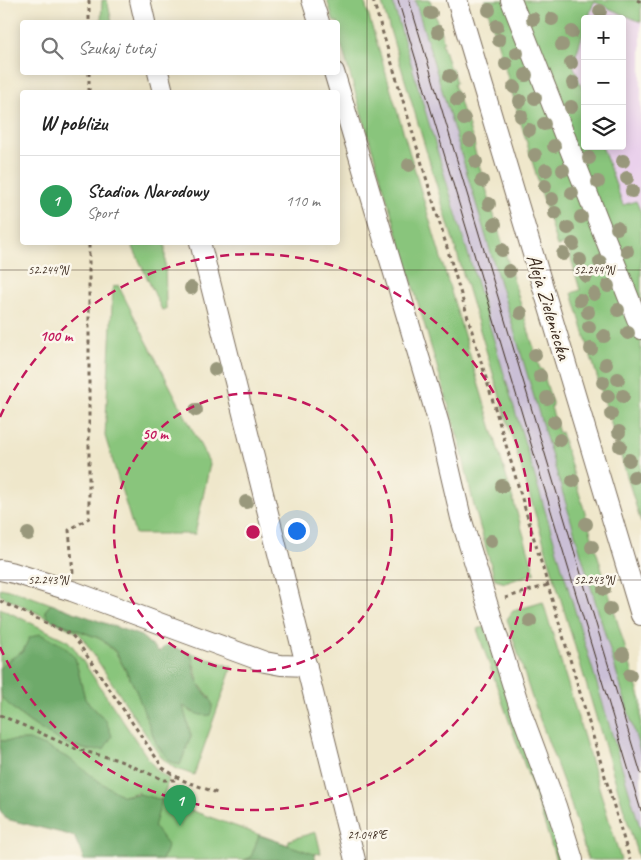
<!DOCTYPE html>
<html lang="pl">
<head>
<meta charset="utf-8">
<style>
	body { margin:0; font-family:Caveat,sans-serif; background:#f6f6f6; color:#222 }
	.controls { position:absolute; right:15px; top:15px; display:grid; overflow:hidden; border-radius:5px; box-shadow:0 2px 12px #0003 }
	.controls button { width:45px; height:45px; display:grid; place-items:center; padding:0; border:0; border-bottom:1px solid #e0e0e0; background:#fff; color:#222; font:25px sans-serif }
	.you { position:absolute; left:296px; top:530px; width:18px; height:18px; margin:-12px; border:4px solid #fff; border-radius:50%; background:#1a73e8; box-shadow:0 0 0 8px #1a73e833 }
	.badge { display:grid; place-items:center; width:32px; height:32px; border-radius:50%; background:#d93025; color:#fff; font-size:16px; font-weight:700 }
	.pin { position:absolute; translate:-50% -41px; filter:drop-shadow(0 1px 2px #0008) }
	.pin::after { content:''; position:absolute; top:26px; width:18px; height:15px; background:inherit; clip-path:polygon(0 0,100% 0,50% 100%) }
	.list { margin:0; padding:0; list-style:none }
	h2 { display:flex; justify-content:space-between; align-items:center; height:65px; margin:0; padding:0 20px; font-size:21px }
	h2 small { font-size:16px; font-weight:400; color:#767676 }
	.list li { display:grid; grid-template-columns:32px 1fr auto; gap:15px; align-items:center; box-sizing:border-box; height:90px; padding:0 20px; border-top:1px solid #e0e0e0 }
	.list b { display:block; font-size:19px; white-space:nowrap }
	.list p { margin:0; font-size:16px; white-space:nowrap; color:#767676 }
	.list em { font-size:16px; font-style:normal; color:#767676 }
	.icon { flex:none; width:28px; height:28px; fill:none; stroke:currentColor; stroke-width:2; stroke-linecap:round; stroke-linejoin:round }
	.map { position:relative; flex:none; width:641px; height:860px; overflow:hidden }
	.search { position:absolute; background:#fff; box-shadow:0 2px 12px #0003; left:20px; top:20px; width:320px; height:55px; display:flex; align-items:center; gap:12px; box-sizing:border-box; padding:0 18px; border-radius:5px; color:#767676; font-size:19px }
	.panel { position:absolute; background:#fff; box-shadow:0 2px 12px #0003; left:20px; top:90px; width:320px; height:155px; border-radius:5px }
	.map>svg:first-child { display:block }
</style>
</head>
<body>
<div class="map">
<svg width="641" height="860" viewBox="0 0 641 860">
	<rect width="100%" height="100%" fill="#fbf7ec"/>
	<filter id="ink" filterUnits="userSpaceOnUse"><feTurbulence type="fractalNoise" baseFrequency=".02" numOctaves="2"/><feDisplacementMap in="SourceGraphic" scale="10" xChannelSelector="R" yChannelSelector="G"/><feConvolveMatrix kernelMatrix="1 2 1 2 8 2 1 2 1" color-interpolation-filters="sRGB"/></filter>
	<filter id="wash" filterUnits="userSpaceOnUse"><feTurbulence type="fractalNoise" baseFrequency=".0096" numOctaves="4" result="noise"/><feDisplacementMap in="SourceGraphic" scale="20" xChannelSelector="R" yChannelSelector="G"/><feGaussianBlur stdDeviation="1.12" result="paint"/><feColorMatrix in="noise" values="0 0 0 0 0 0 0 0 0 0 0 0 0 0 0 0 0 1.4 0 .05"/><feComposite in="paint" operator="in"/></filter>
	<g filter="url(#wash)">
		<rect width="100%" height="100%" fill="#efe7cb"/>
		<g fill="#ead1ec">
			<path d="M594,2l47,20v190l-18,-6 -21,-60h20v-127h-34z"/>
			<path d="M585,28v69l-12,-33z"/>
		</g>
		<path fill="#cabfd6" d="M392,0h23l226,754v77z"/>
		<g fill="#89c57b" stroke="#62784c">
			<path d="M102,0h5l5,22h-11z"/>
			<path d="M327,0h37l171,573 -30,10 -10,-3 -22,-78 -13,-58 -122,-410v-12h-4z"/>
			<path d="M381,0h11l249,831v29h-2z"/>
			<path d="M415,0h15l14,42 -2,1 8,26h2l4,14 -2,1 9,30h2l10,33 -1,1 66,221h2l11,37 -2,1 8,26 2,-1 80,269v53z"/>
			<path d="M485,0h156v22l-47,-20 -6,17h-3v9l-12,36 12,33v49h17l21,59 13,-4 5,11v311l-69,-230 8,-3 -13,-46 -10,2z"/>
			<path d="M131,243h34l1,66 -4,1z"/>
			<path d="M118,285l92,179 -15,70h-60l-30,-98 8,-149z"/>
			<path d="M0,588l18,4 33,12 -6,7 4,8 52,20 15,14 19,35 34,73 11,4 11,-29 -9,-31 11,8 18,-14 -12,-15 -8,-31 41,14 -38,108 -20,-7 -14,-12 -80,-122 -80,-39z"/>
			<path d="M543,602l78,258h-33l-19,-62 -38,-103 -24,-76 6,-8z"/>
			<path d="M0,608l68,33 6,7 77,115 7,8 11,8 -7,21 126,45 1,-5 27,-8 5,21 -7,1 2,6h-200l23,-68 -16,4 -94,-56 -29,1 1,-44c28,29 51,41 89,54l16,-30 -21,-22 -10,-41 -45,-20 -7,13 -17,11 -6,6z"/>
			<path d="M485,627l61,175 18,58h-8c-24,-78 -53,-154 -79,-231z"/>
		</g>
		<g fill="#6eaa6b" stroke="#546a44">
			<path d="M51,604l90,32 18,16 7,-7 25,8c2,10 3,22 8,31 6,14 18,13 11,31 -12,2 -18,-4 -27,-9l8,30 -11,29 -11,-4 -13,-18 -21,-55 -19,-36 -15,-13 -52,-20 -4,-8z"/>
			<path d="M40,634l24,12 11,12 10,41 21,22 6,15 -8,13c-4,0 -10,2 -15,1 -31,-5 -67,-31 -88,-53l-1,-29 6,-6 17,-11 6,-13z"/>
			<path d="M29,740l20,8 21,11 30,23 23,14 16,-2 23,6 -8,27 14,18 -6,15h-79v-3l-9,-21 -68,-17 -6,-9v-69z"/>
			<path d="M259,835l55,19 2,6h-72l7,-3z"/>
		</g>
	</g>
	<g filter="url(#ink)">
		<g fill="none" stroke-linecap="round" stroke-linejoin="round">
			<defs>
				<g id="minor">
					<path d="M140,0l5,22"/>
					<path d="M312,0l7,22"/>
					<path d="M457,0l184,615"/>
					<path d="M511,0l130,329"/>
					<path d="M158,72l5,20"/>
					<path d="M334,72l105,352 22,94 26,85 34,109 35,94 17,54"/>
					<path d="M200,242l155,618"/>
					<path d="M0,570l14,3 58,18 193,71 16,3 26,1"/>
				</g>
			</defs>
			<use href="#minor" stroke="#7a6c5b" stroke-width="22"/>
			<g stroke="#7a6c5b" stroke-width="3" stroke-dasharray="4 4" stroke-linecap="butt">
				<path d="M89,0v22"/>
				<path d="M373,0l257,860"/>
				<path d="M637,0l4,2"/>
				<path d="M89,72v20"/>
				<path d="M73,573l-4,-43 20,-12v-276"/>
				<path d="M505,598l43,-13"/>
				<path d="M0,601l72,34 7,9 84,124 19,12 35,13"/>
				<path d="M0,715l76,34 42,11 46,20h15"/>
			</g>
			<use href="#minor" stroke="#fff" stroke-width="20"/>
			<g stroke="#3b2a1e" stroke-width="1">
				<path d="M398,0l243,811"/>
				<path d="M409,0l232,774"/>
			</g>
		</g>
		<g fill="#99987b">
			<circle cx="489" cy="10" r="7"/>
			<circle cx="600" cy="11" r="7"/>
			<circle cx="431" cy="13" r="7"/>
			<circle cx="533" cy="19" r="7"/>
			<circle cx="552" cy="19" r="7"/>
			<circle cx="497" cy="26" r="7"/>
			<circle cx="438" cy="32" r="7"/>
			<circle cx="572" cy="32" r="7"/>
			<circle cx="499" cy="40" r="7"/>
			<circle cx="562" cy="45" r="7"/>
			<circle cx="517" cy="53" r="7"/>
			<circle cx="571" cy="63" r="7"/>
			<circle cx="506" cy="64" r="7"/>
			<circle cx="526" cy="75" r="7"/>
			<circle cx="450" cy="76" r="7"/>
			<circle cx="573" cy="83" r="7"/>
			<circle cx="514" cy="87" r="7"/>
			<circle cx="535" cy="98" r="7"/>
			<circle cx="457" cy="100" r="7"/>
			<circle cx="520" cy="101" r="7"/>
			<circle cx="571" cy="107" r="7"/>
			<circle cx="521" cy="116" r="7"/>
			<circle cx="464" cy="119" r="7"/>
			<circle cx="544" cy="124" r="7"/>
			<circle cx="529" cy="130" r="7"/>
			<circle cx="470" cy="140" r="7"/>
			<circle cx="554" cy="146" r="7"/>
			<circle cx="535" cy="155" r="7"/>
			<circle cx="589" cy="158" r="7"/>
			<circle cx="623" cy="161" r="7"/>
			<circle cx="476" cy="162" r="7"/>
			<circle cx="409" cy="165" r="7"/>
			<circle cx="546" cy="170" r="7"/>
			<circle cx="563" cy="170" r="7"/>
			<circle cx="627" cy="178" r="7"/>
			<circle cx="482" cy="181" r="7"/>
			<circle cx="598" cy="182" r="7"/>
			<circle cx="545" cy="186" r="7"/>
			<circle cx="632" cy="191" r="7"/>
			<circle cx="572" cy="193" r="7"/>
			<circle cx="552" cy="199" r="7"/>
			<circle cx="489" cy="204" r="7"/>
			<circle cx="555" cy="213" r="7"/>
			<circle cx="581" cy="217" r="7"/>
			<circle cx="495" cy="224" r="7"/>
			<circle cx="568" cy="228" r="7"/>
			<circle cx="617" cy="228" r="7"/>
			<circle cx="573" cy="244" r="7"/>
			<circle cx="502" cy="250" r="7"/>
			<circle cx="627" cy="251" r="7"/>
			<circle cx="563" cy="254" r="7"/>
			<circle cx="580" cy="260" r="7"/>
			<circle cx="600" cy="262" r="7"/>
			<circle cx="509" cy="271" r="7"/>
			<circle cx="586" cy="276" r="7"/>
			<circle cx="608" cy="286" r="7"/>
			<circle cx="191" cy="288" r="7"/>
			<circle cx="594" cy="294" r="7"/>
			<circle cx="580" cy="300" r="7"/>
			<circle cx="618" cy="310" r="7"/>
			<circle cx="588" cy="312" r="7"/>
			<circle cx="521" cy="313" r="7"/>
			<circle cx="589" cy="327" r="7"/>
			<circle cx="628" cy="333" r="7"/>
			<circle cx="604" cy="336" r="7"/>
			<circle cx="591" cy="349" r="7"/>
			<circle cx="535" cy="355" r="7"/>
			<circle cx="606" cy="364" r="7"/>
			<circle cx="215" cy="369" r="7"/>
			<circle cx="540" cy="376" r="7"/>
			<circle cx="618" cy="379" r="7"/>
			<circle cx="603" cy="382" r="7"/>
			<circle cx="608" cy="396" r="7"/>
			<circle cx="623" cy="396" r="7"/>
			<circle cx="547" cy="398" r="7"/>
			<circle cx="196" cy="410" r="7"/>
			<circle cx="611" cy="414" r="7"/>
			<circle cx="554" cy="422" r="7"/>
			<circle cx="619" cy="432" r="7"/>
			<circle cx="560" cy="440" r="7"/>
			<circle cx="620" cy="446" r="7"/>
			<circle cx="629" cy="460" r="7"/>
			<circle cx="634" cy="477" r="7"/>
			<circle cx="573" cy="481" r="7"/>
			<circle cx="502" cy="486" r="7"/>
			<circle cx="246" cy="502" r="7"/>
			<circle cx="586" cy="524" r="7"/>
			<circle cx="252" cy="533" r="7"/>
			<circle cx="28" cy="534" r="7"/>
			<circle cx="491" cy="541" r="7"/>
			<circle cx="592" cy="547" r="7"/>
			<circle cx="604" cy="589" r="7"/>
			<circle cx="610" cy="609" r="7"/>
			<circle cx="530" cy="621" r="7"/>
			<circle cx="623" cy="654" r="7"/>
			<circle cx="630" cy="675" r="7"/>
		</g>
	</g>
	<path fill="none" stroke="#3b2a1e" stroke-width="1" stroke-opacity="0.45" d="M367,0v860M0,270h641M0,580h641"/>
	<g fill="none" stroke="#c2185b" stroke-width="2.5" stroke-dasharray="9 6">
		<circle cx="253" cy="532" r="139"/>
		<path d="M0 417A278 278 0 1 1 0 647"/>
	</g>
	<g text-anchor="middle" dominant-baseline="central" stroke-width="5" stroke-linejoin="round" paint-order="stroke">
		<g font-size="20" fill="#3b2a1e" stroke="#fbf7ec">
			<text transform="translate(549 307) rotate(73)">Aleja Zieleniecka</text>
		</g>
	</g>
	<g font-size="12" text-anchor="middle" fill="#3b2a1e" stroke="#fbf7ec" stroke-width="5" stroke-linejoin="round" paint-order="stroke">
		<text x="48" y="274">52.244°N</text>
		<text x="594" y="274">52.244°N</text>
		<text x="48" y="584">52.243°N</text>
		<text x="594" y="584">52.243°N</text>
		<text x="367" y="839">21.048°E</text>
	</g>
	<circle cx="253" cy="532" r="8" fill="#c2185b" stroke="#fbf7ec" stroke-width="2.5"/>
	<g font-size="15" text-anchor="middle" font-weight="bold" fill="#c2185b" stroke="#fbf7ec" stroke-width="5" stroke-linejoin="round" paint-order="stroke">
		<text x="56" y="341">100 m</text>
		<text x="155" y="439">50 m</text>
	</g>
</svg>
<div class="controls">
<button>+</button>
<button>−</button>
<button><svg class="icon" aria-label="layers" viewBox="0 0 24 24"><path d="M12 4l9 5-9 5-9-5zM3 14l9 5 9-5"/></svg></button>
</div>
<div class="you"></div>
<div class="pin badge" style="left:180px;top:826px;background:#2e9e5b">1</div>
<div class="search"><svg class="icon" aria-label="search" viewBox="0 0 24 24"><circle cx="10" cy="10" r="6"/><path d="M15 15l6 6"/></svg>Szukaj tutaj</div>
<section class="panel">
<h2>W pobliżu<small></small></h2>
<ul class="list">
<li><span class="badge" style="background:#2e9e5b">1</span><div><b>Stadion Narodowy</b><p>Sport</p></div><em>110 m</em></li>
</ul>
</section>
</div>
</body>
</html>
